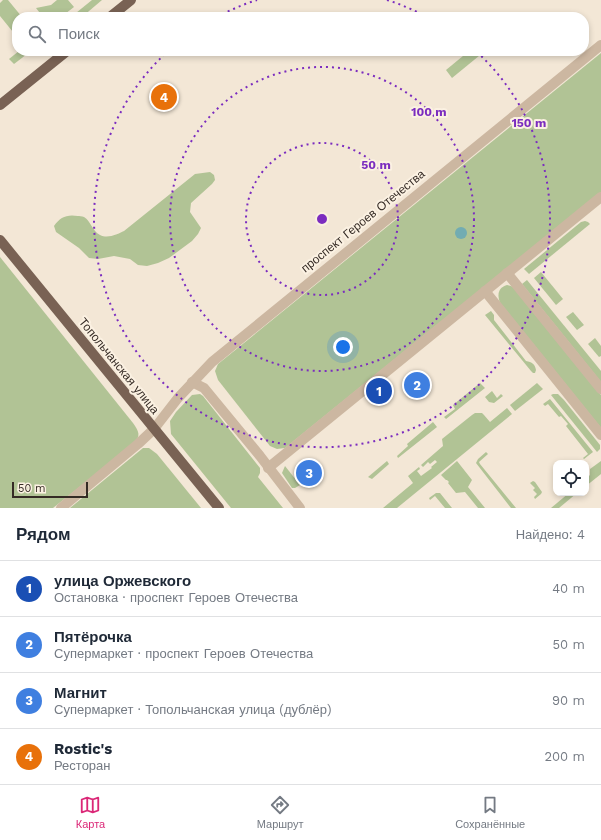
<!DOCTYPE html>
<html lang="ru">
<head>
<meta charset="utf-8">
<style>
	body { margin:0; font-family:"Work Sans",sans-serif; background:#f2f2f3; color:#1f2937 }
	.controls { position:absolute; right:12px; bottom:12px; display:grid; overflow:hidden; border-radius:8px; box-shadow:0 2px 6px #0003 }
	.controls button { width:36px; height:36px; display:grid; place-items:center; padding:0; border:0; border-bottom:1px solid #e0e1e3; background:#fff; color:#1f2937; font:20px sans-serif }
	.scale { position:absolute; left:12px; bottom:10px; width:76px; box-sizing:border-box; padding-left:4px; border:2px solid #352b25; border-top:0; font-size:11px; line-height:14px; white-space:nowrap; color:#352b25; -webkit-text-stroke:3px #fbf1e2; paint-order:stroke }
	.you { position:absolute; left:343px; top:347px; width:14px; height:14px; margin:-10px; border:3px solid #fff; border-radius:50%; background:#1a73e8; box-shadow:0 0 0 6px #1a73e833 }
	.badge { display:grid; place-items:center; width:26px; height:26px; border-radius:50%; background:#db2777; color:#fff; font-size:13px; font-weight:700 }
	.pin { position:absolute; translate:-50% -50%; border:2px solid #fff; box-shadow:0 1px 4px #0006 }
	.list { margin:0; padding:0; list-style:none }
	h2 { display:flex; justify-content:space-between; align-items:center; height:52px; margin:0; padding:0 16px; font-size:17px }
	h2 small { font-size:13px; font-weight:400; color:#747a83 }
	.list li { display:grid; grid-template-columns:26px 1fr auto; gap:12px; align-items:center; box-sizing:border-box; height:56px; padding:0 16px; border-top:1px solid #e0e1e3 }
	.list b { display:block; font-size:15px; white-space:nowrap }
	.list p { margin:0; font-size:13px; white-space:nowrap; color:#747a83 }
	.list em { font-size:13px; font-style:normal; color:#747a83 }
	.icon { flex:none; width:22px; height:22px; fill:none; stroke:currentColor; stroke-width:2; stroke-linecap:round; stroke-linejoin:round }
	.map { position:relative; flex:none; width:601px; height:508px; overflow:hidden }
	.search { position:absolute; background:#fff; box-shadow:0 2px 6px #0003; left:12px; right:12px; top:12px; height:44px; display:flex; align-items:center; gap:10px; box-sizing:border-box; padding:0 14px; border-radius:16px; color:#747a83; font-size:15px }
	.sheet { height:276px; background:#fff }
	nav { display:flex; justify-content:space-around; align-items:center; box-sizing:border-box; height:56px; border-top:1px solid #e0e1e3; background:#fff; font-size:11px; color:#747a83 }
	nav a { display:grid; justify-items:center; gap:2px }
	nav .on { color:#db2777 }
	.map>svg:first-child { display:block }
</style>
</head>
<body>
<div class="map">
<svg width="601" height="508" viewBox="0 0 601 508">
	<rect width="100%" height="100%" fill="#f3e7d6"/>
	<g fill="#b1c395">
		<path d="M3,0h5l14,17h-5v20l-17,-21v-13z"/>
		<path d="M57,0h11l6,7 -13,10h-18l-7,-9 15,-3z"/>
		<path d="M92,0h10l-20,17h-11z"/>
		<path d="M19,51h12l-17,13 -5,-5z"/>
		<path d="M469,51h16l-33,27 -6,-8z"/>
		<path d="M601,53v139l-316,256 -8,1 -7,-3 -52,-66 -3,-9 3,-7z"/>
		<path d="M210,172l4,3 1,5 -3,4 -21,19 -1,9 11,16 -3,6 -6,7 -23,17 -11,5 -11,3 -9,-1 -8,-6 -16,-3 -16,3 -9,-1 -10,-10 -23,-16 -2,-6c6,-9 13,-12 24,-10 1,0 4,0 6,1 7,4 8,14 16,18 8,4 18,-1 24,-4l71,-57z"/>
		<path d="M585,221l3,1 2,2 -61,50 -5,-5 57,-47z"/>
		<path d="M0,257l133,166c6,9 8,12 1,21l-81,64h-53z"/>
		<path d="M541,272l22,27 -7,6 -22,-27z"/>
		<path d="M527,280l74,91v11l-79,-98z"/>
		<path d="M507,285l4,1 5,3 85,106v33l-101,-125c-3,-9 -2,-15 7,-18z"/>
		<path d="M491,311l3,4v5l32,41c6,1 9,3 10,9l-1,3h-2l-2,-2 -46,-56z"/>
		<path d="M573,312l11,13 -7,5 -11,-13z"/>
		<path d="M595,338l6,8v10l-2,1 -11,-13z"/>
		<path d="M480,383l5,5 -39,31 -2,-2 11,-8 -2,-4z"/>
		<path d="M537,383l6,6 -28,22 -5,-6z"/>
		<path d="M492,391l5,7 4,-4 2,2 -9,7 -5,-1 -4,-5z"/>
		<path d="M200,394l3,2 57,72v5l-2,4 25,31h-52l-60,-74 -1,-13 6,-9 16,-17z"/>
		<path d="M553,394h5l6,6 36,45v4l-3,3 -46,-57z"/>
		<path d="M550,399l43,53 -9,7 -1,-1 5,-4 -22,-28 2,-2 -7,-8 -2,1 -11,-13 -3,2 -2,-2z"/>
		<path d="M507,408l5,6 -115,94h-14l30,-25 -5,-7 11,-9 1,2 -3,2 4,5 11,-8 -1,-1 6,-5 -2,-2 -5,4 -2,-2 -5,5 -2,-2 22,-19 -1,-7 30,-24 3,-2h7l2,2 6,7z"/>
		<path d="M433,422l4,5 -39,31 -1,-2 11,-10 -1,-2z"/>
		<path d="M143,448h6l8,6 44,54h-131z"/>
		<path d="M486,452l2,2 -9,8 1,2 36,44h-5l-35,-45 2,-4z"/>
		<path d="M387,461l2,3 -17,15 -4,-2z"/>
		<path d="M457,461l15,19 -4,7 17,21h-7l-13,-16 -9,1 -8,-10 1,-1 -2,-2h-1l-5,-5z"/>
		<path d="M601,461v13l-15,12v-7l4,-4v-6z"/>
		<path d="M285,466l15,19 -5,3h-3l-10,-15z"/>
		<path d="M533,481l2,1 7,10 -1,2 -6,5 -1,-2 3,-3 -4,-4 2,-2 -5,-5z"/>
		<path d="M436,493h4l12,15h-7l-10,-12 -5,4 -1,-2z"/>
		<path d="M569,493h8l-18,15h-8z"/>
	</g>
	<circle fill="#72acb2" cx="461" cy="233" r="6"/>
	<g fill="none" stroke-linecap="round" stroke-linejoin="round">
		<g stroke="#ccb7a1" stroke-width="10">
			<path d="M507,273l94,116"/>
			<path d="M485,291l116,144"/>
			<path d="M192,382l12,6 56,68 40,52"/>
			<path d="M268,468l333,-271"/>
			<path d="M61,508l77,-64 16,-15 24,-31 34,-36 389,-317"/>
		</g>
		<g stroke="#796254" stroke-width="10">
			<path d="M110,17l21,-17"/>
			<path d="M0,105l67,-54"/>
			<path d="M0,240l219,268"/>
		</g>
	</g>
	<g fill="none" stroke="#7b2cbf" stroke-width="2" stroke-dasharray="2 4">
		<circle cx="322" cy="219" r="76"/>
		<circle cx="322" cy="219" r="152"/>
		<path d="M217 17A228 228 0 0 1 257 0M387 0A228 228 0 0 1 427 17M477 52A228 228 0 1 1 167 52"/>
	</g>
	<g text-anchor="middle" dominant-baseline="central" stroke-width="4" stroke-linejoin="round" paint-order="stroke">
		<g font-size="12" fill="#352b25" stroke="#fbf1e2">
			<text transform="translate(363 221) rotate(-39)">проспект Героев Отечества</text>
			<text transform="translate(119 366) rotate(51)">Топольчанская улица</text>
		</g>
	</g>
	<circle cx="322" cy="219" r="6" fill="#7b2cbf" stroke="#fbf1e2" stroke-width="2"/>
	<g font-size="12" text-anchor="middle" font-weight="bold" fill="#7b2cbf" stroke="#fbf1e2" stroke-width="4" stroke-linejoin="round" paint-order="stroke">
		<text x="429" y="116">100 m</text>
		<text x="529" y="127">150 m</text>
		<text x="376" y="169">50 m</text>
	</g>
</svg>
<div class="controls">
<button><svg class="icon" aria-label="locate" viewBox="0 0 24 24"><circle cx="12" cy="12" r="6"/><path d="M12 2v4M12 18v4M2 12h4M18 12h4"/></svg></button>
</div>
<div class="scale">50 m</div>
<div class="you"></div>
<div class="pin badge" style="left:379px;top:391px;background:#1a4fb4">1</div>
<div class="pin badge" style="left:417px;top:385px;background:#3f7fe0">2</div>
<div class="pin badge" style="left:309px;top:473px;background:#3f7fe0">3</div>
<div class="pin badge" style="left:164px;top:97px;background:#e8710a">4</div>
<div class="search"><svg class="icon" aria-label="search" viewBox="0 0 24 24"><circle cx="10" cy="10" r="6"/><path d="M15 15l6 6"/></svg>Поиск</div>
</div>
<section class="sheet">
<h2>Рядом<small>Найдено: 4</small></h2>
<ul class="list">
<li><span class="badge" style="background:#1a4fb4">1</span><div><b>улица Оржевского</b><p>Остановка · проспект Героев Отечества</p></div><em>40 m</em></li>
<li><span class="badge" style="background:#3f7fe0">2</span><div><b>Пятёрочка</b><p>Супермаркет · проспект Героев Отечества</p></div><em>50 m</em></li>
<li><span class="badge" style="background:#3f7fe0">3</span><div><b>Магнит</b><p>Супермаркет · Топольчанская улица (дублёр)</p></div><em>90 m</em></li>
<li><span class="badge" style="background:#e8710a">4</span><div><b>Rostic's</b><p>Ресторан</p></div><em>200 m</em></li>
</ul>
</section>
<nav>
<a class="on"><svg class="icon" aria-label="map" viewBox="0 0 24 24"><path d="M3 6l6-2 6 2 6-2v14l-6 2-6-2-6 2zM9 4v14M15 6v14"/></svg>Карта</a>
<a><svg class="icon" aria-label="directions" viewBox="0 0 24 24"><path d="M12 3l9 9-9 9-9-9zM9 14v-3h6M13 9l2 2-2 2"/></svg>Маршрут</a>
<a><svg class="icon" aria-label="saved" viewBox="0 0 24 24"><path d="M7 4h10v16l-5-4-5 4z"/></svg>Сохранённые</a>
</nav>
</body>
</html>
